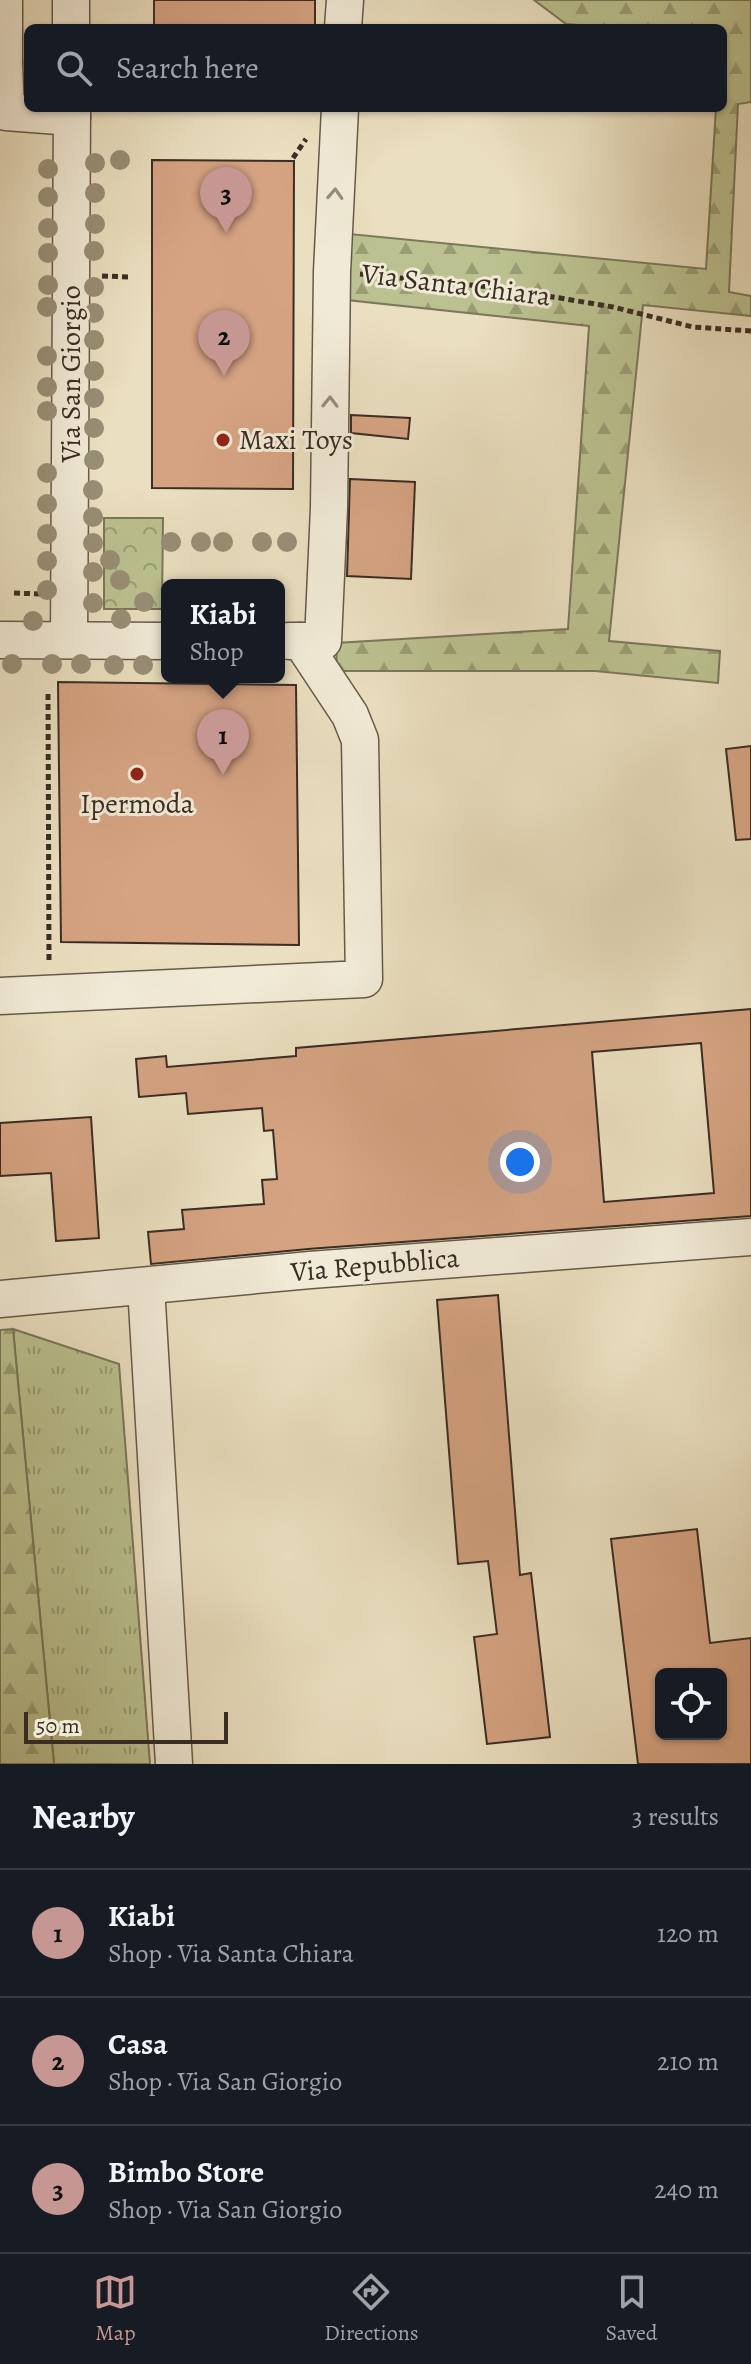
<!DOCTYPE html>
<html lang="en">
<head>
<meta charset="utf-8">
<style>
	body { margin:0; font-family:Alegreya,serif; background:#242831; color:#f1f3f6 }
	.controls { position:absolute; right:24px; bottom:24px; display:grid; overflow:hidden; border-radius:12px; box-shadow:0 2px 6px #0004 }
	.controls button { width:72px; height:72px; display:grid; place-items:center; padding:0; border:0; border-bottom:2px solid #363941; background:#171b24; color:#f1f3f6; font:40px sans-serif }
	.scale { position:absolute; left:24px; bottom:20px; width:204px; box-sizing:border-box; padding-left:8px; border:4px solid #3a2d23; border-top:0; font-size:22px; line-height:28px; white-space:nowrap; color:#3a2d23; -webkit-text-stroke:6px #f1ead6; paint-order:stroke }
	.you { position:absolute; left:520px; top:1162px; width:28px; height:28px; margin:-20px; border:6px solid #fff; border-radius:50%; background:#1a73e8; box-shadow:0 0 0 12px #1a73e833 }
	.badge { display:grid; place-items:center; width:52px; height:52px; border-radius:50%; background:#c59692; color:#111; font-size:26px; font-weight:700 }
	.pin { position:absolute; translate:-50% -66px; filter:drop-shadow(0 2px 4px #0008) }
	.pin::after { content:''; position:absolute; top:42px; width:28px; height:24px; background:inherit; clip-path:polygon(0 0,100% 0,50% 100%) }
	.popup { position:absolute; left:161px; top:579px; width:124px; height:104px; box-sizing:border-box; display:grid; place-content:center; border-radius:12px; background:#171b24; filter:drop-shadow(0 2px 6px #0005); font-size:26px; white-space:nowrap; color:#9ea1a6 }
	.popup b { font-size:30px; color:#f1f3f6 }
	.popup::after { content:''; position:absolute; left:50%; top:100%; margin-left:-16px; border:16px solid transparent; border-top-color:#171b24 }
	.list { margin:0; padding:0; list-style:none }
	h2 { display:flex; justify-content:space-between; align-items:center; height:104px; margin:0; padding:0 32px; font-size:34px }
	h2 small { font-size:26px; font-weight:400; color:#9ea1a6 }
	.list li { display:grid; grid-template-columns:52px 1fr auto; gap:24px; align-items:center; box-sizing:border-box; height:128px; padding:0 32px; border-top:2px solid #363941 }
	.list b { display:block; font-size:30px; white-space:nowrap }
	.list p { margin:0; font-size:26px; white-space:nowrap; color:#9ea1a6 }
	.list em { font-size:26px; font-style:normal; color:#9ea1a6 }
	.icon { flex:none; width:44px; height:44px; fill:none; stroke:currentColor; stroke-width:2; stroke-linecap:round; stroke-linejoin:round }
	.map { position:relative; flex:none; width:751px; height:1764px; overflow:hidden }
	.search { position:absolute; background:#171b24; box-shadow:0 2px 6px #0004; left:24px; right:24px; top:24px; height:88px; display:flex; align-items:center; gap:20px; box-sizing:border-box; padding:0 28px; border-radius:12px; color:#9ea1a6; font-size:30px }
	.sheet { height:488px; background:#171b24 }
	nav { display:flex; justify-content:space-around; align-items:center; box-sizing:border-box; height:112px; border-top:2px solid #363941; background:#171b24; font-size:22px; color:#9ea1a6 }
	nav a { display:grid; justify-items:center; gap:4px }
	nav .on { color:#c59692 }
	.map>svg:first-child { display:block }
</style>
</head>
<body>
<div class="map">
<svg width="751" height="1764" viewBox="0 0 751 1764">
	<defs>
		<pattern id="grass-tufts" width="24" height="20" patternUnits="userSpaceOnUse" patternTransform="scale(2)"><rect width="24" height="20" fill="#bbc190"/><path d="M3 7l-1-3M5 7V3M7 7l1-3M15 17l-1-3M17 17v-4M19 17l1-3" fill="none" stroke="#999d75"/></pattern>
		<pattern id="forest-firs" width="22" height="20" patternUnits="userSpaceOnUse" patternTransform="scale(2)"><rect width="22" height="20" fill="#bbc190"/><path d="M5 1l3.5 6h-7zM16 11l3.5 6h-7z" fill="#999d75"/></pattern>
		<pattern id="park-crowns" width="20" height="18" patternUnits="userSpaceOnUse" patternTransform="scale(2)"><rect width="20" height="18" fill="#bbc190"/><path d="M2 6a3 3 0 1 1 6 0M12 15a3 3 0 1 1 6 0" fill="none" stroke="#999d75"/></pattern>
	</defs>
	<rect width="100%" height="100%" fill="#eadfc0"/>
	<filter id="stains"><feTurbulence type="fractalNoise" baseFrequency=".0025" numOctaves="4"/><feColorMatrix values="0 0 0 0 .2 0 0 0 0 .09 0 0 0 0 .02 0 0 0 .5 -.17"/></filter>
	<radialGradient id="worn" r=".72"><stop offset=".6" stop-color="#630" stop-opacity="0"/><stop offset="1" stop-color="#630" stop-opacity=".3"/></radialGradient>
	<path fill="url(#grass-tufts)" stroke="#7a775a" stroke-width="2" d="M13,1329l106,35 31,400h-96z"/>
	<g fill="url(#forest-firs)" stroke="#7a775a" stroke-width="2">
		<path d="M534,0h217v102l-13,2 -9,188 22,4v20l-108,-11 -34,336 111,10 -2,32 -123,-12h-258l-1,-28 232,-14 21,-303 -242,-26 3,-66 356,35 10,-161h7v-80h-109l-48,-4z"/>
		<path d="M13,1329l41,435h-54v-434z"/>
	</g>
	<path fill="url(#park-crowns)" stroke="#7a775a" stroke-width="2" d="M104,518h59l-1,91h-58z"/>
	<g fill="#d5a382" stroke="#3a2d23" stroke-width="2" fill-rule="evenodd">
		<rect x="154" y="0" width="161" height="28"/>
		<path d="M152,160l142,1 -1,328 -141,-1z"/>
		<path d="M351,415l59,3 -2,21 -57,-6z"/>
		<path d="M350,479l65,3 -4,97 -64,-3z"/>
		<path d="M58,682l238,3 3,260 -238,-3z"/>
		<path d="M751,746v93l-15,1 -10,-91z"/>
		<path d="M751,1009v207l-443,33 -157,15 -3,-32 36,-3 -2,-19 82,-6 -2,-24 15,-1 -4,-49 -9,1 -2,-23 -74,6 -2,-21 -47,4 -3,-38 30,-3 1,11 129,-11v-8zM701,1043l13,150 -110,9 -12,-150z"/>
		<path d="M91,1117l8,121 -43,3 -5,-68 -51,3v-53z"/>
		<path d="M498,1295l22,280 11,-2 19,164 -63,7 -13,-107 23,-3 -9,-73 -30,3 -21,-264z"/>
		<path d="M697,1529l13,114 41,-5v126h-113l-27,-225zM661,1674h60v60h-60z"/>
	</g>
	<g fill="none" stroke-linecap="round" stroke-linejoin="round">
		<defs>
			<g id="minor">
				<path d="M71,0v28"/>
				<path d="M343,28l2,-28"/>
				<path d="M0,63h4l2,49 66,5"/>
				<path d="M4,63v-63"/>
				<path d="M0,640l167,1"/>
				<path d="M69,640l3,-532"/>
				<path d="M289,641h34l6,-133 3,-236 8,-164"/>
				<path d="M0,996l364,-17 -4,-239 -10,-25 -49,-74"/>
				<path d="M146,1286l28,478"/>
				<path d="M0,1299l310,-29 441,-33"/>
			</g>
		</defs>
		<use href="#minor" stroke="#665a4a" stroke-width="39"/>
		<g stroke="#3a2d23" stroke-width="5" stroke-dasharray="6 4" stroke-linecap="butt">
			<path d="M293,158l13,-19"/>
			<path d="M360,274l140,14 113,19 80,20 58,4"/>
			<path d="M102,276l27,1"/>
			<path d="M14,593l26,1"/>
			<path d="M48,694l1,270"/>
		</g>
		<use href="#minor" stroke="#f1ead6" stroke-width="36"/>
	</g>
	<g fill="#988e76">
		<circle cx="120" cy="160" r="10"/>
		<circle cx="95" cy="163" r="10"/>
		<circle cx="48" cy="169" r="10"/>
		<circle cx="95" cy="193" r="10"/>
		<circle cx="48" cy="197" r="10"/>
		<circle cx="95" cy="224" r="10"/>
		<circle cx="48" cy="228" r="10"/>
		<circle cx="94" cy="251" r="10"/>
		<circle cx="48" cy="253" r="10"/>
		<circle cx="48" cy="285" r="10"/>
		<circle cx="94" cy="287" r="10"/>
		<circle cx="47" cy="307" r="10"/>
		<circle cx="94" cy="313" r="10"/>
		<circle cx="94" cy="340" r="10"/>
		<circle cx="47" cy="356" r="10"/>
		<circle cx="94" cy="371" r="10"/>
		<circle cx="47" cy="387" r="10"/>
		<circle cx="94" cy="398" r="10"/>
		<circle cx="47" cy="411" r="10"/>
		<circle cx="94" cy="428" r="10"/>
		<circle cx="94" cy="460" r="10"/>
		<circle cx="47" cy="473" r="10"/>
		<circle cx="93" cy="490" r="10"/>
		<circle cx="47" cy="504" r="10"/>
		<circle cx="93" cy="517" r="10"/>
		<circle cx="47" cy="534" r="10"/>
		<circle cx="171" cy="542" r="10"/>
		<circle cx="201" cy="542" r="10"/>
		<circle cx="223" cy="542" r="10"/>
		<circle cx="262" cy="542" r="10"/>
		<circle cx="287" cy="542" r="10"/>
		<circle cx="93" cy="543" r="10"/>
		<circle cx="110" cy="560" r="10"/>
		<circle cx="47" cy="561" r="10"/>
		<circle cx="93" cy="572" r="10"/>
		<circle cx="120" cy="580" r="10"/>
		<circle cx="47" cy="590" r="10"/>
		<circle cx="144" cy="602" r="10"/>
		<circle cx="93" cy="603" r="10"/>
		<circle cx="121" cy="619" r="10"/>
		<circle cx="33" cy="621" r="10"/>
		<circle cx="12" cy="664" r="10"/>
		<circle cx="52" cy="664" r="10"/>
		<circle cx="81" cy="664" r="10"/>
		<circle cx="114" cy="665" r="10"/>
		<circle cx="143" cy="665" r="10"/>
	</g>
	<defs><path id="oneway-chevron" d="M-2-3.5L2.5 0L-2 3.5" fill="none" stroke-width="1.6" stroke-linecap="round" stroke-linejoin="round" transform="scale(2)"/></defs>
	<g stroke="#968c7c">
		<use href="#oneway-chevron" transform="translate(335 194) rotate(-87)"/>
		<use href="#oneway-chevron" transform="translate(330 402) rotate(-89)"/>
	</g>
	<g fill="#8f2418" stroke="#f1ead6" stroke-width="3">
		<circle cx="223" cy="440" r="8"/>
		<circle cx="137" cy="774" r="8"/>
	</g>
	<g text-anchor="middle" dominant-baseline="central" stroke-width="6" stroke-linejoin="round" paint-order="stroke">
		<g font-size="28" fill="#3a2d23" stroke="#f1ead6">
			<text transform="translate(456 285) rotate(7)">Via Santa Chiara</text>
			<text transform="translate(71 374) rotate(-90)">Via San Giorgio</text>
			<text transform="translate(375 1265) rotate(-5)">Via Repubblica</text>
		</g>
		<g font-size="28" fill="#3a2d23" stroke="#f1ead6" text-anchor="start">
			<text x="239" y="440">Maxi Toys</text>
			<text x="137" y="804" text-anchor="middle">Ipermoda</text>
		</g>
	</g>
	<rect width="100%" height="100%" filter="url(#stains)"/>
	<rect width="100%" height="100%" fill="url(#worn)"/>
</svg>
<div class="controls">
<button><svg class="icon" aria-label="locate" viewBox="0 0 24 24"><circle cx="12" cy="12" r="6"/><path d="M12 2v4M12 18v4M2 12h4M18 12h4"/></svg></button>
</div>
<div class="scale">50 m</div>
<div class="you"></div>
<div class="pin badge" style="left:223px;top:775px">1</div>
<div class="popup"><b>Kiabi</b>Shop</div>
<div class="pin badge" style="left:224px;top:376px">2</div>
<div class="pin badge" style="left:226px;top:233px">3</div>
<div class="search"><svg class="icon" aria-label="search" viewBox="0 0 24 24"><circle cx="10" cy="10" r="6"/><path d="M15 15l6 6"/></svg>Search here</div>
</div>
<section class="sheet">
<h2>Nearby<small>3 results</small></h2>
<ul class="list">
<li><span class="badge">1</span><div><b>Kiabi</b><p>Shop · Via Santa Chiara</p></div><em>120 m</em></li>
<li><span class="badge">2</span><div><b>Casa</b><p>Shop · Via San Giorgio</p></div><em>210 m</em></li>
<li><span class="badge">3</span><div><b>Bimbo Store</b><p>Shop · Via San Giorgio</p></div><em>240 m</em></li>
</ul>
</section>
<nav>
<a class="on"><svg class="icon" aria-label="map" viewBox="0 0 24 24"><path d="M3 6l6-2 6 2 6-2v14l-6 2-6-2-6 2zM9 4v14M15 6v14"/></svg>Map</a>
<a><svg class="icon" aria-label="directions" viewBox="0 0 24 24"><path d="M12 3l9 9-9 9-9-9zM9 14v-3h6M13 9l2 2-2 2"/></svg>Directions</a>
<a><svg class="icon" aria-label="saved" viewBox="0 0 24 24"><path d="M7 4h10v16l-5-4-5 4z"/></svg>Saved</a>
</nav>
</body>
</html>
